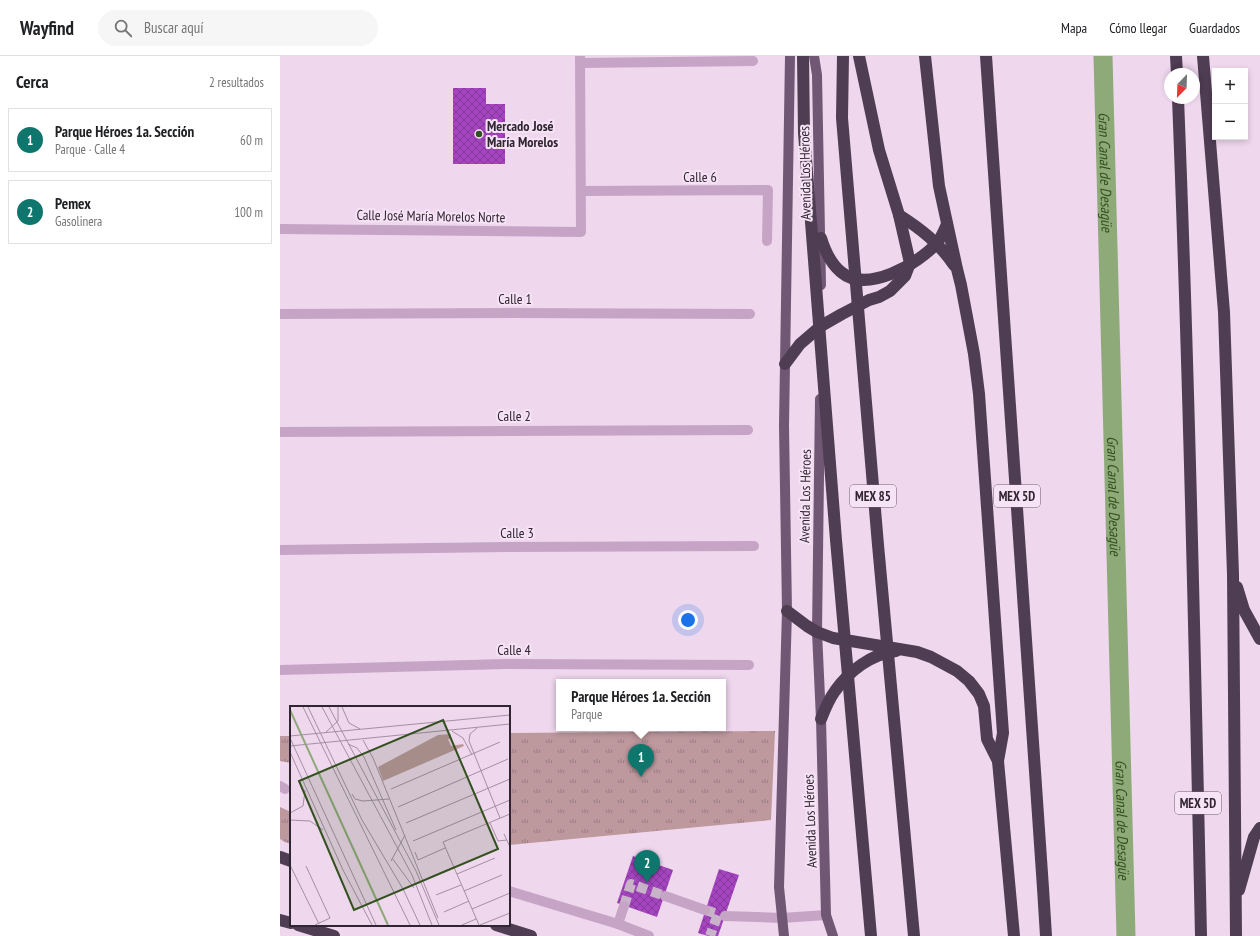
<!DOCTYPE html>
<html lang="es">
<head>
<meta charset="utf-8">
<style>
	body { margin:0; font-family:"PT Sans Narrow",sans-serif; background:#f6f6f6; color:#202124 }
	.controls { position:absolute; right:12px; top:12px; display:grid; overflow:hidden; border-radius:0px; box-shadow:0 2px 6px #0003 }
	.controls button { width:36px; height:36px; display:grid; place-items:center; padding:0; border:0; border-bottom:1px solid #e0e0e0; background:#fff; color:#202124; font:20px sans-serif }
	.compass { position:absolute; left:884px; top:12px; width:36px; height:36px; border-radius:50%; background:#fff; box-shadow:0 2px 6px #0003; rotate:203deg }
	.you { position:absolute; left:408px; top:564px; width:14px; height:14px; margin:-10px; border:3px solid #fff; border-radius:50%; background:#1a73e8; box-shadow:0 0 0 6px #1a73e833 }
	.badge { display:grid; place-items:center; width:26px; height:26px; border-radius:50%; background:#0f766e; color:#fff; font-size:13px; font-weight:700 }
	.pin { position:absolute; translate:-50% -33px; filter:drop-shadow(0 1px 2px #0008) }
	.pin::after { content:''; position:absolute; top:21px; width:14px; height:12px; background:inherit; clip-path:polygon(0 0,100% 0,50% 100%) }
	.popup { position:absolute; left:276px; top:623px; width:170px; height:52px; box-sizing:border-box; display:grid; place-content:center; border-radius:0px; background:#fff; filter:drop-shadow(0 1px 3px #0005); font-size:13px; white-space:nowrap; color:#757577 }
	.popup b { font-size:15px; color:#202124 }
	.popup::after { content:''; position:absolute; left:50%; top:100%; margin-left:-8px; border:8px solid transparent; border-top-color:#fff }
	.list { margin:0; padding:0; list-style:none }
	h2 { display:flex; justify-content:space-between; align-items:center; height:52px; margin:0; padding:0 16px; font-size:17px }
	h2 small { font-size:13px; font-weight:400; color:#757577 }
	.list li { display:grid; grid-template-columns:26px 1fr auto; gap:12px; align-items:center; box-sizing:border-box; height:64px; margin:0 8px 8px; padding:0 8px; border:1px solid #e0e0e0; border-radius:0px }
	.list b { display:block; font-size:15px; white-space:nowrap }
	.list p { margin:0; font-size:13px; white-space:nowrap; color:#757577 }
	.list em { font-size:13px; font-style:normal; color:#757577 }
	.icon { flex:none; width:22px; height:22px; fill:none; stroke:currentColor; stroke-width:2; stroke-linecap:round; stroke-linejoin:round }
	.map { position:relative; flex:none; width:980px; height:880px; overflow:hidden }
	header { display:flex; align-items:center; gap:24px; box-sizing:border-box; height:56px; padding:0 20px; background:#fff; border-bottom:1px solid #e0e0e0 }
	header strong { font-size:19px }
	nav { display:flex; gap:22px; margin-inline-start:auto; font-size:14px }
	.search { width:280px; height:36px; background:#f6f6f6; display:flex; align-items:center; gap:10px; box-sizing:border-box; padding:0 14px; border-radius:22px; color:#757577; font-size:15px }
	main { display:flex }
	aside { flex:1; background:#fff }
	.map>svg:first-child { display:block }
</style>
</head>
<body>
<header>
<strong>Wayfind</strong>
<div class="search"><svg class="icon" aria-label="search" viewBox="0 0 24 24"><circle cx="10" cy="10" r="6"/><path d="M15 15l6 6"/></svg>Buscar aquí</div>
<nav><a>Mapa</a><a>Cómo llegar</a><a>Guardados</a></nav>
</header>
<main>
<aside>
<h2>Cerca<small>2 resultados</small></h2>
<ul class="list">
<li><span class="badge">1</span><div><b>Parque Héroes 1a. Sección</b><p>Parque · Calle 4</p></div><em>60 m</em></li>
<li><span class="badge">2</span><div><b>Pemex</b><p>Gasolinera</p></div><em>100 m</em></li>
</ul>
</aside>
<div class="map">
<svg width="980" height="880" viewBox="0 0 980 880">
	<defs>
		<pattern id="park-tufts" width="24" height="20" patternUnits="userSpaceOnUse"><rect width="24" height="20" fill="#bd989d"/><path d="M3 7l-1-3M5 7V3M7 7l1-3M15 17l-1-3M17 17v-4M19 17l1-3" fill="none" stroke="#9a7c81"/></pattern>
		<pattern id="building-cross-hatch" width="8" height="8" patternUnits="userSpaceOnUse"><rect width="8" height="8" fill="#a445bf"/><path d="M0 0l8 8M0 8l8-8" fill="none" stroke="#86399c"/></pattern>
	</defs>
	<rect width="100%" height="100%" fill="#efd7ee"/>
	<g fill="url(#park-tufts)">
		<path d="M495,675l-4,89 -262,25v-112z"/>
		<path d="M0,680h11v27l-11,-2z"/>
		<path d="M0,751l11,5v32l-6,-2 -5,-3z"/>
	</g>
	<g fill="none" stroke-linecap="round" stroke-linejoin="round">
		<path stroke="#8daa78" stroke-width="19" id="s1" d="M823,0l23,880"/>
	</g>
	<g fill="url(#building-cross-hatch)">
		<path d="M173,32h33v16h19v60h-52z"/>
		<path d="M353,800l40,14 -16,47 -40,-14z"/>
		<path d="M439,813l20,6 -21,61h-10l-10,-3z"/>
	</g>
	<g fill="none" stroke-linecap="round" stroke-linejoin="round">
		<g stroke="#c9b3c8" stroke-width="10" stroke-dasharray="10 5" stroke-linecap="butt">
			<path d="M344,850l7,-22 34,12"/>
			<path d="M425,854l13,4 -8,22"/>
		</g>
		<g stroke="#c6a4c6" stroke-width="10">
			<path d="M300,7l173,-2"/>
			<path d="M301,135l187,-1 -1,51"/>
			<path d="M0,173l301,3 -1,-176"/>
			<path d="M0,258l233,-1 237,1"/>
			<path d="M0,376l468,-2"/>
			<path d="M0,494l227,-3 247,-1"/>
			<path d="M0,614l226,-6 243,1"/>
			<path d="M0,730l5,3"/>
			<path d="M229,835l109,33 31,12"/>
			<path d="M385,840l40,14"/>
			<path d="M445,860l57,2 44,-3"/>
			<path d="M338,868l6,-18"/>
		</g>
		<g stroke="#705773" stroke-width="10">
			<path d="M534,0l3,19 4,210"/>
			<path d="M540,343l-3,233 4,87 5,196 7,21"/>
			<path d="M504,880l-5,-49 8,-276 -3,-185 6,-370"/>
		</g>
		<g stroke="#4f3d53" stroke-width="12">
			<path d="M645,0l14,130 18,83 4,16 13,69 5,40 24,339 -5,28 16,175"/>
			<path d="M706,0l57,832 3,48"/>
			<path d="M896,0l1,18"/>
			<path d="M923,0l21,256 9,262 3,362"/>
			<path d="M898,42c11,279 17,559 23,838"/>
			<path d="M619,159c22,14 40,28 55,50"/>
			<path d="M541,182c4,13 9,25 20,34 26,22 77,-8 96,-29 4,-5 7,-12 10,-19"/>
			<path d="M505,308l15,-20 21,-18 21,-12 27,-14 10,-3 11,-6 15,-15 5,-13 -11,-48 -20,-65 -20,-94"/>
			<path d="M957,531l7,23 16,29"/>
			<path d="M507,555l20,15 10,6 16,6 84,14 14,5 26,14 12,10 10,13 5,12 3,33 11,22"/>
			<path d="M541,663c4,-10 8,-20 14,-28 14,-20 36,-37 61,-40"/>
			<path d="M0,801l11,4"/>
			<path d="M959,834l15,-53 6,-9"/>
			<path d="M0,864l11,3"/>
			<path d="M18,869l36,11"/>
			<path d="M216,869l35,11"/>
		</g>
		<g stroke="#4f3d53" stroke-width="12">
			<path d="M523,0l1,77 32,407 35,396"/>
			<path d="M563,0l-1,62 36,427 36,391"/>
		</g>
	</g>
	<circle fill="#32511e" stroke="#f7e3f6" stroke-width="1.5" cx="199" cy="78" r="4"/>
	<g text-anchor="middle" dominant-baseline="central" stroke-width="4" stroke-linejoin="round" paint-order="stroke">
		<g fill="#f7e3f6" stroke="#6c5e6d" stroke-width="1">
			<rect x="570" y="429" width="46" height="22" rx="3"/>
			<rect x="714" y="429" width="46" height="22" rx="3"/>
			<rect x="895" y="736" width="46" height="22" rx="3"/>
		</g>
		<g font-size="13" font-weight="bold" fill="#302532">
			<text x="593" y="440">MEX 85</text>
			<text x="737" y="440">MEX 5D</text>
			<text x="918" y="747">MEX 5D</text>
		</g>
		<g font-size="14" font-weight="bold" fill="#302532" stroke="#f7e3f6" text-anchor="start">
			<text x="207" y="70">Mercado José<tspan x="207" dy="16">María Morelos</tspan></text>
		</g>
		<g font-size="14" fill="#302532" stroke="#f7e3f6">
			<text transform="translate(525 117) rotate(-91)">Avenida Los Héroes</text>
			<text x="420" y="121">Calle 6</text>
			<text transform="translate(151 160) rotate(1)">Calle José María Morelos Norte</text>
			<text x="235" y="243">Calle 1</text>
			<text x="234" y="360">Calle 2</text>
			<text transform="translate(525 440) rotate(-89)">Avenida Los Héroes</text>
			<text x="237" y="477">Calle 3</text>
			<text x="234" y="594">Calle 4</text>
			<text transform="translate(530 765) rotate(-92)">Avenida Los Héroes</text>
		</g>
		<g font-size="15" font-style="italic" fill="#32511e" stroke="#f7e3f6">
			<text stroke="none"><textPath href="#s1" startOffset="116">Gran Canal de Desagüe</textPath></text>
			<text stroke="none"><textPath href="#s1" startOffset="440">Gran Canal de Desagüe</textPath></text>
			<text stroke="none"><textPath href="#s1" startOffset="764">Gran Canal de Desagüe</textPath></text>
		</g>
	</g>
	<g transform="translate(10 650)">
		<rect width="220" height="220" fill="#efd7ee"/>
		<path d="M161,28v5h-3l3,7 12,-2 1,2 -81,35 -5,-14 60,-32z" fill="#bd989d"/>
		<path fill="none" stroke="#8daa78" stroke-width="2" d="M0,4l98,215"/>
		<path fill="none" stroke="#a390a3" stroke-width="1" d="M13,1l107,218M18,1l54,113 41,69 17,36M32,1l90,168 20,50M39,1l87,164 23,54M52,1l7,16 11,6M187,22l-7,6 -1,7 31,77M162,25l11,7 9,17M36,26l12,-11v-14M0,30l220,-21M0,32l86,187M73,34l10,18 65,160M58,38l9,4 7,9 32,73M0,40l220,-22M0,46l53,118 29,55M101,83l109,-47M62,88l3,5 8,2 26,-2M108,101l110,-48M0,107l13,-7 2,-16M0,114l20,1 13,9M116,117l104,-44M200,117l8,18 9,-1M214,128l6,13M123,135l97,-41M125,146l3,8 27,-12M102,152l22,30M101,155l14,-26M0,159l29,59M16,160l24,52 -15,7M167,168l38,-16M138,172l26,-11M174,185l38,-16M146,189l25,-10M182,203l38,-16M154,206l25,-11M172,219l14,-6M189,219l-36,-83 67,-28M190,219l30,-12"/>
		<path fill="#32511e" fill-opacity="0.15" stroke="#32511e" stroke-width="2" d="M153,14l55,129 -144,61 -55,-129z"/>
		<rect width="220" height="220" fill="none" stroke="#302532" stroke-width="2"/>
	</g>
</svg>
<div class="controls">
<button>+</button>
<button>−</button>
</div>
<svg class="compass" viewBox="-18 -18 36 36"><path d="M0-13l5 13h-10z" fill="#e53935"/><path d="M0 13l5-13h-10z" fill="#757577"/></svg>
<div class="you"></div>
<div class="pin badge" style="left:361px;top:721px">1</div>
<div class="popup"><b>Parque Héroes 1a. Sección</b>Parque</div>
<div class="pin badge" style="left:367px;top:827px">2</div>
</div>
</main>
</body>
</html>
